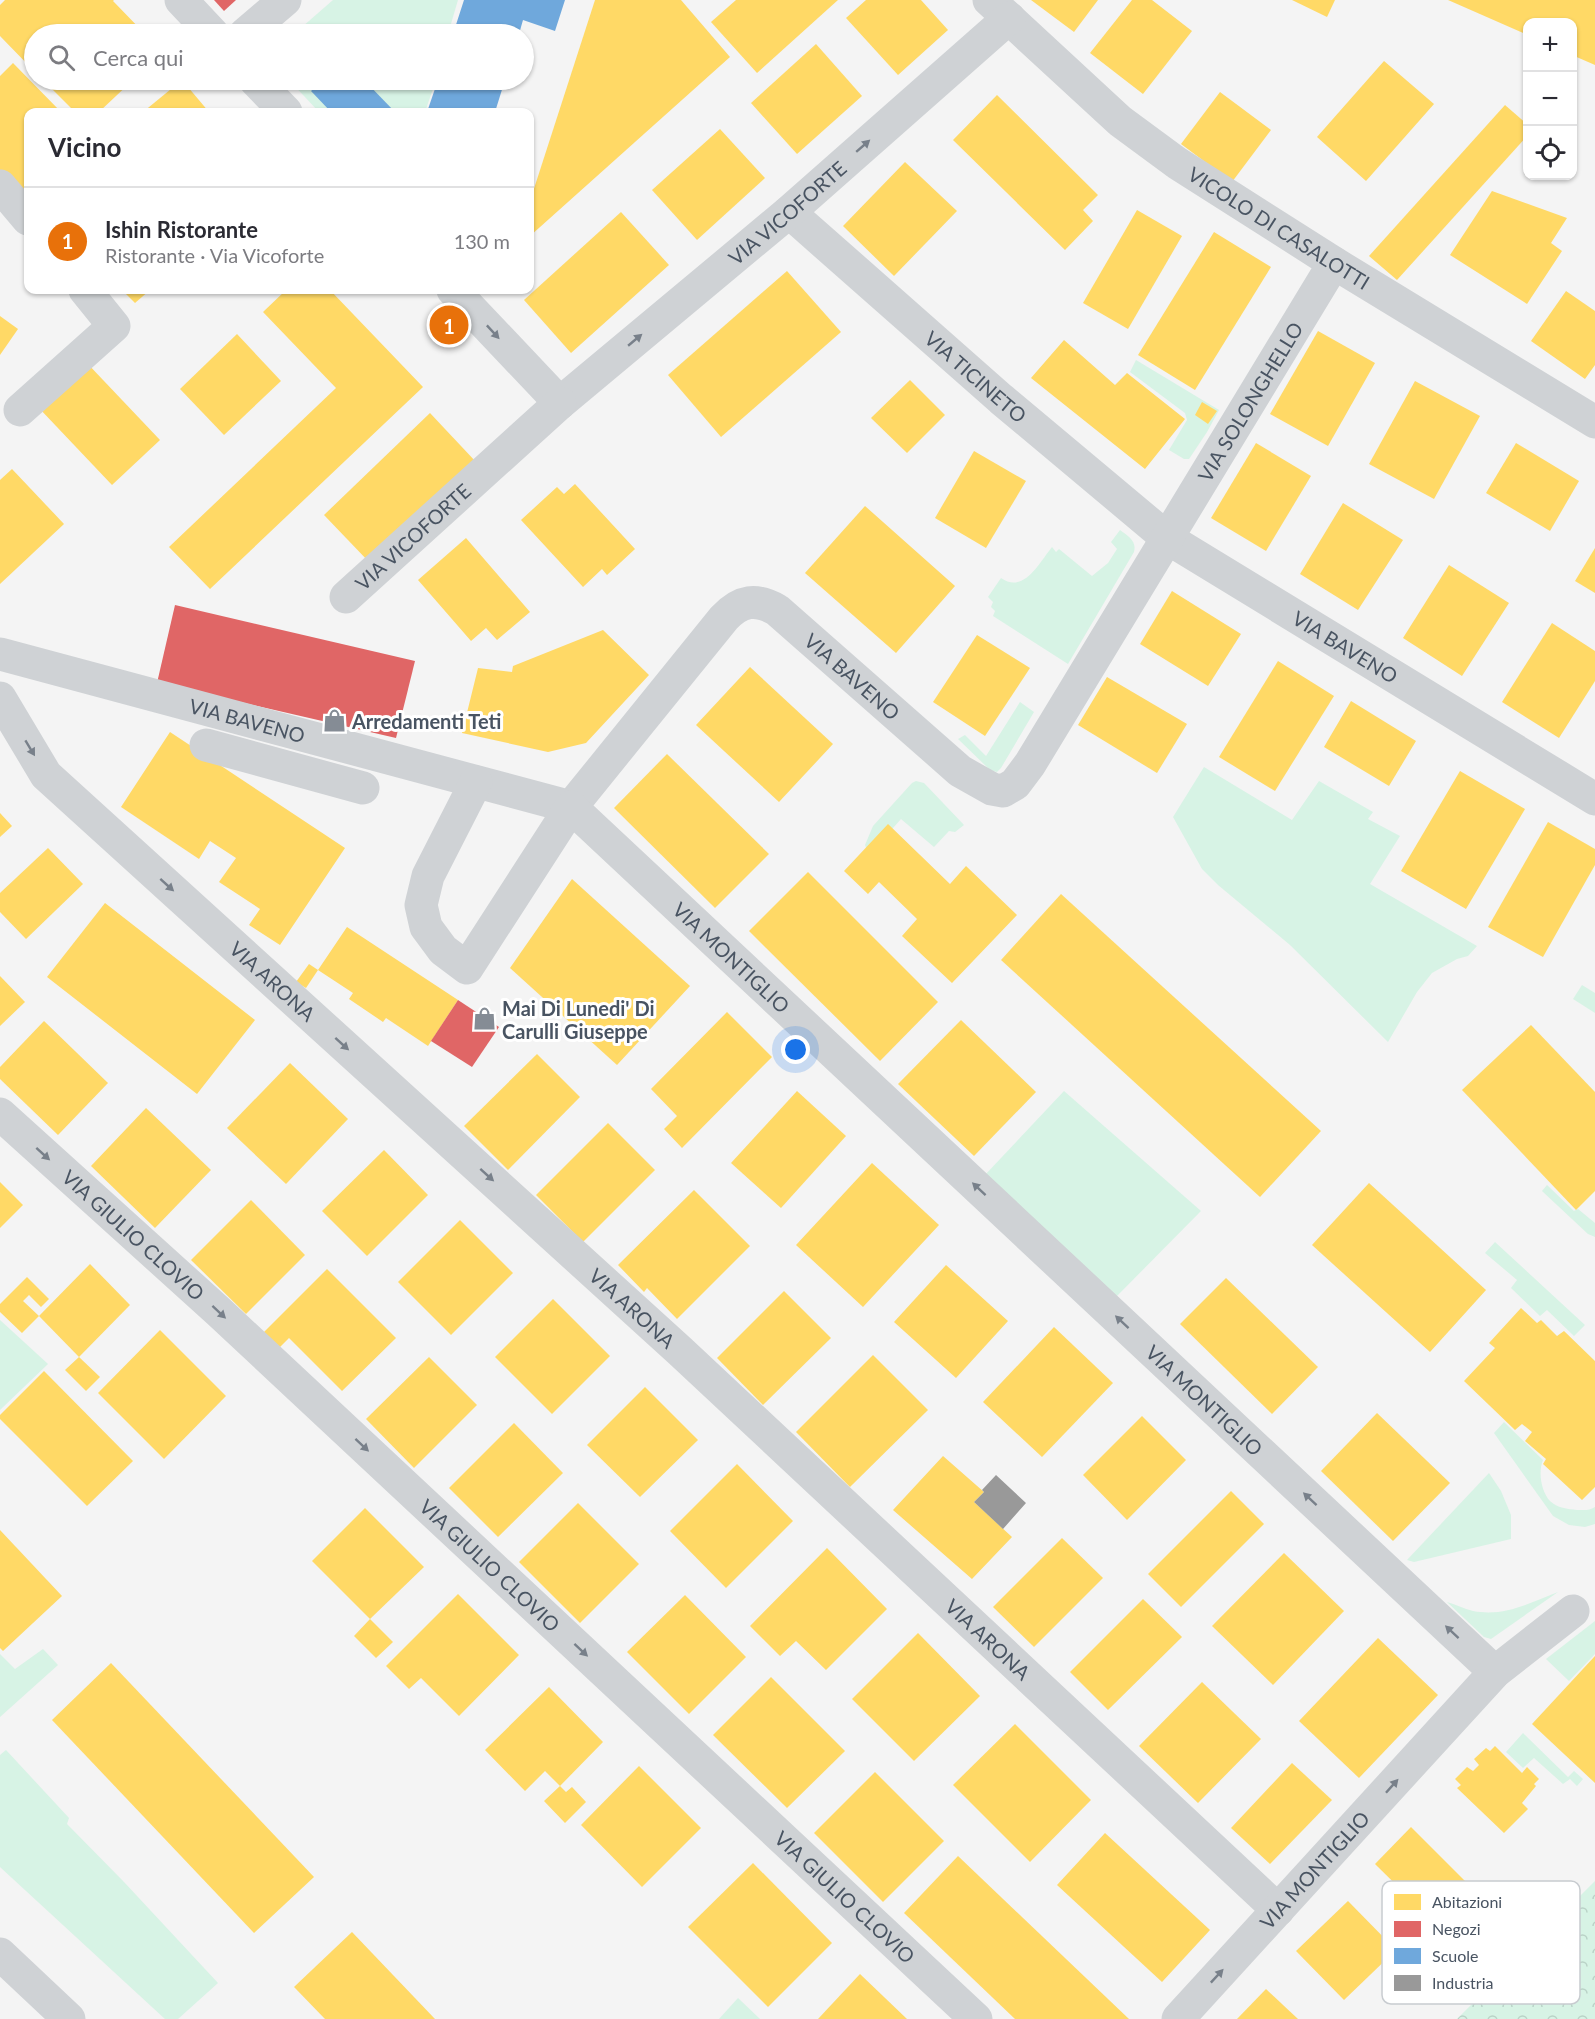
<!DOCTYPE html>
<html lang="it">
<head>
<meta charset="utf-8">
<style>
	body { margin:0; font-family:Lato,sans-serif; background:#f2f2f3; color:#2b2b33 }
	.controls { position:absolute; right:18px; top:18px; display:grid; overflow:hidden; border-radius:12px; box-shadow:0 2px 4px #0004 }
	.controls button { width:54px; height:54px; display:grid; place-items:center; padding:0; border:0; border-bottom:2px solid #e1e1e2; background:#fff; color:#2b2b33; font:30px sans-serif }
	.you { position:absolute; left:796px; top:1050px; width:21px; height:21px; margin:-15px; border:4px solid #fff; border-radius:50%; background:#1a73e8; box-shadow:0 0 0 9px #1a73e833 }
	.badge { display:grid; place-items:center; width:39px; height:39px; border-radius:50%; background:#858c95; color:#fff; font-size:20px; font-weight:700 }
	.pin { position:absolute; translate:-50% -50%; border:3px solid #fff; box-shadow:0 2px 6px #0006 }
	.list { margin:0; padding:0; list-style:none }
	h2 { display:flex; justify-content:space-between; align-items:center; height:78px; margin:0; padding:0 24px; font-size:26px }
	h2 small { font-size:20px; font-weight:400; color:#7c7c81 }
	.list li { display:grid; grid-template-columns:39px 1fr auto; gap:18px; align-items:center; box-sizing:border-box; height:108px; padding:0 24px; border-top:2px solid #e1e1e2 }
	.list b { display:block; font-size:22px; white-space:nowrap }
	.list p { margin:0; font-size:20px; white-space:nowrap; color:#7c7c81 }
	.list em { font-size:20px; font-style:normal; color:#7c7c81 }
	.icon { flex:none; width:33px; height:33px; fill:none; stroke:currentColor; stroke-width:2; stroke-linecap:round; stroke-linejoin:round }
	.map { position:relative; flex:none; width:1595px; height:2019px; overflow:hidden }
	.search { position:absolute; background:#fff; box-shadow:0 2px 4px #0004; left:24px; top:24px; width:510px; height:66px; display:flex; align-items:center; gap:15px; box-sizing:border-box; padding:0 21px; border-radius:33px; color:#7c7c81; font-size:22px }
	.panel { position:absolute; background:#fff; box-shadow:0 2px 4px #0004; left:24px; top:108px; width:510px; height:186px; border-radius:12px }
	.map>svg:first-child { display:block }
</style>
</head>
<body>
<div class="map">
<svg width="1595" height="2019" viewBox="0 0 1595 2019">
	<defs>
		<pattern id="forest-crowns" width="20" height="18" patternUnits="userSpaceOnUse" patternTransform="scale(1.5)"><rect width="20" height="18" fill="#d7f3e5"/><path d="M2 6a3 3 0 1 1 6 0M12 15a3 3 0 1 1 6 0" fill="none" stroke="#bad2c7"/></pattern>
	</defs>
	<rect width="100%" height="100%" fill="#f4f4f4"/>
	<g fill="#d7f3e5">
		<path d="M333,0h125l-10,34h-154z"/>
		<path d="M289,80h147l-11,32h-106z"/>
		<path d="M1136,360l83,50 -12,22 -18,27h-5l-15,-9 18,-30 -2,-7 -55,-41z"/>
		<path d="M1120,530c8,6 17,11 14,22l-66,112 -75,-48 2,-5 -4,-4 2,-5 -5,-5 13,-19c23,16 38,-15 51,-31l4,5 3,-3 33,27 16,-13 9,-14 -6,-7z"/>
		<path d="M1020,702l14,10 -33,56 -4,4 -7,-2 -32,-31 7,-4 21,21z"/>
		<path d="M1204,767l88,53 27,-39 54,31 -5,7 32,17 -30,48 107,62 -9,10 -11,3 -25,14 -15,19 -29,50 -98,-97 -72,-60 -16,-16 -29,-52z"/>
		<path d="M916,781l8,2 40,42 -9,7 -6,-1 -15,16 -33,-28 -32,36 -4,-10 8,-19 39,-43z"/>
		<path d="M1582,985l13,8v20l-22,-14z"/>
		<path d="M1064,1091l137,120 -85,86 -132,-121z"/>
		<path d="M1547,1185l27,26 4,-2 17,14v14l-7,-3 -46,-43z"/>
		<path d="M1495,1242l90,83 -11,11 -27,-26 -7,6 -29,-28 6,-8 -32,-27z"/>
		<path d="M0,1320l48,44 -48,46z"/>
		<path d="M1504,1422l39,38c-5,12 -2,31 7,41 7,7 18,8 27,9 7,0 12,1 18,-3v17l-10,3 -16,-2 -16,-9 -59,-83z"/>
		<path d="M1489,1473l12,18 10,24v24l-97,23 -7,-2z"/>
		<path d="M1558,1592l-67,47 -7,-2 -37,-35c8,2 17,7 26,9 32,6 56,-8 85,-19z"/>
		<path d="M1595,1621v33l-26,27 -23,-22z"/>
		<path d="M43,1649l15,16 -58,52v-63l15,15z"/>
		<path d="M1523,1733l45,44 6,-6 9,8 -6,7 -7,-7 -7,5 -29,-26 -11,10 -17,-16z"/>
		<path d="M6,1750l63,68 -2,6 57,58 94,101 -40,36h-13l-165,-152v-112z"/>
		<path d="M738,1998l22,21h-41z"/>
	</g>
	<path fill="url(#forest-crowns)" d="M1595,1881v138h-138z"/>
	<g fill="#ffd966">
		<path d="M5,0h109l-1,1 32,33h-111v37l-34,-35v-31z"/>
		<path d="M595,0h86l49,57 -200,179v-35z"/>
		<path d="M736,0h102l-81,73 -46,-51z"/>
		<path d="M866,0h55l27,30 -50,45 -52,-57z"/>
		<path d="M1031,0h67l-24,32z"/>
		<path d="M1132,0h20l40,31 -49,63 -53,-41z"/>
		<path d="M1292,0h43l-8,17z"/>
		<path d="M1448,0h147v65l-23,-10v-33h-44v13z"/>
		<path d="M816,44l46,52 -65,58 -46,-51z"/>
		<path d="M1384,61l50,43 -68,77 -49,-44z"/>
		<path d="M13,63l48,49h-33v88l-28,-29v-95z"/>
		<path d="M43,80h90l-34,32h-24z"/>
		<path d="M182,80l27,32h-66z"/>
		<path d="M1220,92l51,38 -39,52 -51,-38z"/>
		<path d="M997,95l101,100 -15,15 10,11 -28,29 -112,-110z"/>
		<path d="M1505,105l23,20v10l-131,145 -28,-24z"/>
		<path d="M720,129l45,49 -68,62 -45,-50z"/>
		<path d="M905,162l52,49 -63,65 -51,-50z"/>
		<path d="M1492,191l75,27 -16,25 11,8 -35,53 -77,-49z"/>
		<path d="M1137,210l45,26 -54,93 -45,-26z"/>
		<path d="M621,212l48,53 -98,88 -47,-53z"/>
		<path d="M1214,232l57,35 -76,123 -57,-35z"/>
		<path d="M787,271l54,61 -120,105 -53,-62z"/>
		<path d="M122,290h28l-15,13z"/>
		<path d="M286,290h44l93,97 -213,202 -41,-42 167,-159 -73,-76z"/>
		<path d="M1566,291l29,20v54l-10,14 -54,-38z"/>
		<path d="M0,316l18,13 -18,26z"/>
		<path d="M1318,331l57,32 -47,83 -58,-32z"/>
		<path d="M237,334l44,47 -57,54 -44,-46z"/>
		<path d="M1064,340l51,45 12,-12 58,46 -40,50 -114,-91z"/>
		<path d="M85,361l75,79 -48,45 -74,-78z"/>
		<path d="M910,380l35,35 -38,38 -36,-35z"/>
		<path d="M1415,381l65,35 -46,83 -65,-35z"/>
		<path d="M1202,402l15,9 -9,13 -13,-9z"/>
		<path d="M430,413l46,49 -106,101 -46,-48z"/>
		<path d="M1256,443l55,33 -45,75 -55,-33z"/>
		<path d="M1516,443l63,38 -29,50 -64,-38z"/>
		<path d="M974,451l52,30 -40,67 -51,-30z"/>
		<path d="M12,469l52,55 -64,60v-104z"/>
		<path d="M575,484l60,65 -28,26 -5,-6 -19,18 -62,-67 36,-33 7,7z"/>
		<path d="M1343,503l60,37 -45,70 -58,-36z"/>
		<path d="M865,506l90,80 -59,67 -91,-80z"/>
		<path d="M466,538l64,74 -33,28 -11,-12 -15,13 -53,-61z"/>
		<path d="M1595,548v45l-20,-12z"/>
		<path d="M1449,565l60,38 -47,73 -59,-38z"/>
		<path d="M1172,591l69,43 -33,52 -68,-42z"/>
		<path d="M1552,623l43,28v30l-36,57 -57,-36z"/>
		<path d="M603,630l46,45 -63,68 -38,9 -86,-19 16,-65 34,4 1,-6z"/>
		<path d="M977,635l53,33 -45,68 -52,-34z"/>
		<path d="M1278,661l56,35 -59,95 -56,-34z"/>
		<path d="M750,667l83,77 -54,58 -83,-77z"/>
		<path d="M1107,677l80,47 -30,49 -79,-48z"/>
		<path d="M1351,701l65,40 -27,45 -65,-39z"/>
		<path d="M170,732l175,116 -65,97 -31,-20 11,-16 -41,-27 17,-24 -26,-17 -11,18 -78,-52z"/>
		<path d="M667,754l102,100 -54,54 -101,-100z"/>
		<path d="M1460,771l65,38 -59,100 -65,-38z"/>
		<path d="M0,813l12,13 -12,11z"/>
		<path d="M1548,822l47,27v16l-52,92 -55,-30z"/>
		<path d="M888,824l62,60 16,-18 51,49 -65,68 -50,-47 15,-17 -38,-37 -11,12 -24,-23z"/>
		<path d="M48,848l35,36 -57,55 -26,-27v-19z"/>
		<path d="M808,872l130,130 -58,59 -131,-130z"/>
		<path d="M572,879l118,107 -73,79 -107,-97z"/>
		<path d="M1061,894l260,237 -61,66 -259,-237z"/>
		<path d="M105,903l150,117 -58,74 -150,-117z"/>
		<path d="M347,927l111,73 -30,46 -42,-28 -3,4 -34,-23 4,-6 -35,-23z"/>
		<path d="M309,964l9,6 -12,18 -10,-6z"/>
		<path d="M0,976l25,26 -25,24z"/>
		<path d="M727,1012l45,45 -90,91 -18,-19 13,-13 -26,-27z"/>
		<path d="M961,1020l75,72 -62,64 -76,-72z"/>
		<path d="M44,1021l64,62 -50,52 -58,-56v-12z"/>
		<path d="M1531,1025l64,67v99l-19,19 -114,-120z"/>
		<path d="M537,1054l43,43 -72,73 -44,-44z"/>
		<path d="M290,1063l58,56 -62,65 -59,-56z"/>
		<path d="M797,1091l49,45 -65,72 -50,-45z"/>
		<path d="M146,1108l65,62 -56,58 -64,-62z"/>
		<path d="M608,1123l47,47 -72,72 -47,-47z"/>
		<path d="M384,1150l44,45 -61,61 -45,-45z"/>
		<path d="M872,1163l67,62 -76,82 -67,-62z"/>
		<path d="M0,1182l23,23 -23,23z"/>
		<path d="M1369,1183l117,107 -56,62 -118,-107z"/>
		<path d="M694,1190l56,56 -73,73 -30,-31 -3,4 -26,-27z"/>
		<path d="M251,1200l54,55 -59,59 -55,-54z"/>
		<path d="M460,1220l53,53 -62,62 -53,-53z"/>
		<path d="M90,1264l40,41 -51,52 -40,-41z"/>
		<path d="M946,1265l62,56 -52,57 -62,-56z"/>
		<path d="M327,1269l69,69 -54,53 -53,-53 -10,10 -16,-15z"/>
		<path d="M27,1277l22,22 -8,8 -12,-12 -6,6 16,15 -17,17 -22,-21v-8z"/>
		<path d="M1226,1278l92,89 -46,47 -92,-90z"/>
		<path d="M784,1291l47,47 -68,67 -46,-47z"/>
		<path d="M553,1299l57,57 -58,58 -57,-57z"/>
		<path d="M1521,1308l16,15 4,-3 16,16 7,-5 31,30v126l-13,13 -39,-36 3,-5 -21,-18 7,-9 -10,-8 -7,6 -51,-49 31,-33 -6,-5z"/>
		<path d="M1054,1327l59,56 -71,74 -59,-55z"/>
		<path d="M160,1330l66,66 -62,63 -66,-66z"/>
		<path d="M873,1355l55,55 -78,77 -54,-55z"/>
		<path d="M79,1357l21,20 -14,14 -21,-21z"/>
		<path d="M429,1357l48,48 -63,63 -48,-49z"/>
		<path d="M44,1371l89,90 -46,45 -87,-87v-4z"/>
		<path d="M645,1387l53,53 -58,57 -53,-52z"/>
		<path d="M1377,1413l73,70 -57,58 -72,-70z"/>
		<path d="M1142,1416l44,44 -59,60 -44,-45z"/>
		<path d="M514,1423l49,50 -65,64 -49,-49z"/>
		<path d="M943,1456l41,36 -10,10 38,35 -40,42 -79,-69z"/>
		<path d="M737,1464l56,57 -67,67 -56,-57z"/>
		<path d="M1231,1491l33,33 -83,83 -33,-33z"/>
		<path d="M578,1503l61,61 -59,59 -61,-61z"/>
		<path d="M365,1508l59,59 -54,52 -58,-58z"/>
		<path d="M0,1530l62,66 -59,55 -3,-3z"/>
		<path d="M1062,1538l41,40 -69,69 -41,-40z"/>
		<path d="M827,1548l60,61 -61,61 -30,-29 -16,15 -30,-30z"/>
		<path d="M1284,1553l60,58 -71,74 -61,-59z"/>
		<path d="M458,1594l61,61 -60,61 -38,-38 -12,11 -23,-23z"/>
		<path d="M685,1595l61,62 -57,57 -62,-62z"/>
		<path d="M1143,1599l39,38 -74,73 -38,-38z"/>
		<path d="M370,1619l23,23 -17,16 -22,-22z"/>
		<path d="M918,1633l62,63 -66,65 -62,-62z"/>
		<path d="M1378,1638l60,57 -79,83 -60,-57z"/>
		<path d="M1595,1656v127l-63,-59z"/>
		<path d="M111,1663l203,214 -60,56 -202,-213z"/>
		<path d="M771,1677l74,74 -58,57 -74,-73z"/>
		<path d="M1202,1682l59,57 -63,64 -59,-57z"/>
		<path d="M549,1687l54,55 -43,44 -15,-15 -20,20 -40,-41z"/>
		<path d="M1015,1724l76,76 -61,62 -77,-77z"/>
		<path d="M1495,1746l27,27 5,-6 12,12 -5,5 2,2 -14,17 6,6 -24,24 -47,-45 4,-3 -6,-6 12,-12 6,4 6,-6 -5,-6 12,-11 4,3z"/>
		<path d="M1292,1763l40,37 -62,64 -39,-36z"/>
		<path d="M639,1766l62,62 -59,59 -61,-62z"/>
		<path d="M875,1772l69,69 -61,61 -69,-69z"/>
		<path d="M560,1786l6,6 6,-5 14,15 -21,21 -21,-22z"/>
		<path d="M1411,1827l66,66 -36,36 -66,-65z"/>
		<path d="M1105,1833l105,97 -48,52 -105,-97z"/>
		<path d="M958,1856l171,163h-114l-111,-106z"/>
		<path d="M753,1863l79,80 -64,64 -80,-80z"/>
		<path d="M1348,1901l48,49 -52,50 -48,-49z"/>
		<path d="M352,1932l83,87h-110l-31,-32z"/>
		<path d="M860,1974l47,45h-89z"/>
		<path d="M1266,1989l32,30h-61z"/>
	</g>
	<g fill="#e06666">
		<path d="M214,0h22l-12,11z"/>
		<path d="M175,605l240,56 -19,77 -239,-55z"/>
		<path d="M458,1000l41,27 -27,40 -41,-26z"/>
	</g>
	<g fill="#6fa8dc">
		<path d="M464,0h101l-10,31 -32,-11 -4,14h-66z"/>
		<path d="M324,80h40l31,32h-64l-20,-21z"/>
		<path d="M438,80h67l-10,32h-68z"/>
	</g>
	<path fill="#999" d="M996,1475l30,28 -23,26 -29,-27 10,-10 -2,-2z"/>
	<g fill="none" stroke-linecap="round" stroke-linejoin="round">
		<g stroke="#cfd2d5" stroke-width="33">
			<path d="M181,0l32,34"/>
			<path id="s1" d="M989,0l131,121 57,42 157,100 261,159"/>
			<path d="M245,34l40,-34"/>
			<path d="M255,80l31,32"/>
			<path d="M0,186l28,33"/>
			<path id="s2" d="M789,212l212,187 166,139 428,261"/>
			<path id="s3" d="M453,290l107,113 229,-191 220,-194"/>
			<path d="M20,410l94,-84 -29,-36"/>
			<path id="s4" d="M346,597l214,-194"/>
			<path id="s5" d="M0,654l571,153 153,-189c17,-18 32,-20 53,-8l183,161 32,18 11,2 12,-7 15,-20 304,-501"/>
			<path id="s6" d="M0,698l46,77 634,576 598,559"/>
			<path d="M206,745l157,43"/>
			<path id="s7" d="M476,782l-48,94 -7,29 5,22 17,23 24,18 104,-161 924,865"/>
			<path id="s8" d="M0,1114l218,197 758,708"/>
			<path d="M0,1954l69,65"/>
			<path id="s9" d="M1178,2019l317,-347 78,-61"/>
		</g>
	</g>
	<defs><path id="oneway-solid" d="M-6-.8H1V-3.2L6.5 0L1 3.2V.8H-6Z" transform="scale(1.5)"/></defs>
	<g fill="#78808a">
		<use href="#oneway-solid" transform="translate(863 146) rotate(-41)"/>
		<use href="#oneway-solid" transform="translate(493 332) rotate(47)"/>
		<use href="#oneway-solid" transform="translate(635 340) rotate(-40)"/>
		<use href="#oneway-solid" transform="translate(30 748) rotate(59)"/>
		<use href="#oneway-solid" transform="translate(167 885) rotate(42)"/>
		<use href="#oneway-solid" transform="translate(342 1044) rotate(42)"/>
		<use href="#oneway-solid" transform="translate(43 1154) rotate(42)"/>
		<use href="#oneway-solid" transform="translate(487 1175) rotate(42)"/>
		<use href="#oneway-solid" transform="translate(979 1189) rotate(-137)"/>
		<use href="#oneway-solid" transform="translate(219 1312) rotate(43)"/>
		<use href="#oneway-solid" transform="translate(1122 1322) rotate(-137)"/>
		<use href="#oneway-solid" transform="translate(362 1445) rotate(43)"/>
		<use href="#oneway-solid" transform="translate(1310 1499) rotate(-137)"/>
		<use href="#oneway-solid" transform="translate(1452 1632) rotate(-137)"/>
		<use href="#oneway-solid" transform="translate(581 1650) rotate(43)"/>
		<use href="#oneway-solid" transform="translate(1392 1786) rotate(-48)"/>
		<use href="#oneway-solid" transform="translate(1217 1976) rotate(-47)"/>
	</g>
	<defs>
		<symbol id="shop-bare" viewBox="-9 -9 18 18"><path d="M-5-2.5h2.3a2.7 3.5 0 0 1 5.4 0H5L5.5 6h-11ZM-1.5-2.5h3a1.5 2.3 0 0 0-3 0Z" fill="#858c95" stroke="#fff" stroke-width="2.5" paint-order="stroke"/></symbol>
	</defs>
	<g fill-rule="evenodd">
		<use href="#shop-bare" x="318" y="704" width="33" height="33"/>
		<use href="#shop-bare" x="468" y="1002" width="33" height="33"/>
	</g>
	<g text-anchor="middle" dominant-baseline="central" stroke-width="6" stroke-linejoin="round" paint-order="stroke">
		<g font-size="20" fill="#495462" stroke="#fff">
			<text stroke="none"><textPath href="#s3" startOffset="452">VIA VICOFORTE</textPath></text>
			<text stroke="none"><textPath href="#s1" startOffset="370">VICOLO DI CASALOTTI</textPath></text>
			<text stroke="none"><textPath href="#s2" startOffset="249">VIA TICINETO</textPath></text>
			<text stroke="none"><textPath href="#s5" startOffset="1648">VIA SOLONGHELLO</textPath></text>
			<text stroke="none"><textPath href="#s4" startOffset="90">VIA VICOFORTE</textPath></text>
			<text stroke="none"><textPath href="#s2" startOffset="708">VIA BAVENO</textPath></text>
			<text stroke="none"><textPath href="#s5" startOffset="994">VIA BAVENO</textPath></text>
			<text stroke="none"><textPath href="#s5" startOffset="256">VIA BAVENO</textPath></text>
			<text stroke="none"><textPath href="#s7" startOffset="628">VIA MONTIGLIO</textPath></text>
			<text stroke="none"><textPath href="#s6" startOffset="396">VIA ARONA</textPath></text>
			<text stroke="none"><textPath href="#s8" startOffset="180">VIA GIULIO CLOVIO</textPath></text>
			<text stroke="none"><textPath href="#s6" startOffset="882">VIA ARONA</textPath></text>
			<text stroke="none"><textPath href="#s7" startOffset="1276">VIA MONTIGLIO</textPath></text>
			<text stroke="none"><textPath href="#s8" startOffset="666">VIA GIULIO CLOVIO</textPath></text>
			<text stroke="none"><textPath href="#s6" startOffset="1368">VIA ARONA</textPath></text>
			<text stroke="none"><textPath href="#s9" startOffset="202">VIA MONTIGLIO</textPath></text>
			<text stroke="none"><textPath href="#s8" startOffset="1152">VIA GIULIO CLOVIO</textPath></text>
		</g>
		<g font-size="20" font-weight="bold" fill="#495462" stroke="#fff" text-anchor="start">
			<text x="352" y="721">Arredamenti Teti</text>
			<text x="502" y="1008">Mai Di Lunedi' Di<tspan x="502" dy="23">Carulli Giuseppe</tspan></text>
		</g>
	</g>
	<rect x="1382" y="1881" width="198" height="123" rx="9" fill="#fff" stroke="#c8ccd0" stroke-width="1.5"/>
	<rect x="1394" y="1894" width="27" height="16" fill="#ffd966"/>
	<rect x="1394" y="1921" width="27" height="16" fill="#e06666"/>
	<rect x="1394" y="1948" width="27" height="16" fill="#6fa8dc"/>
	<rect x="1394" y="1975" width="27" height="16" fill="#999"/>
	<g font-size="16" fill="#495462">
		<text x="1432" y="1908">Abitazioni</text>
		<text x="1432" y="1935">Negozi</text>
		<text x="1432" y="1962">Scuole</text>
		<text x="1432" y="1989">Industria</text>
	</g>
</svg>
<div class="controls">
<button>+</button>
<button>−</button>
<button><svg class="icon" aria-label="locate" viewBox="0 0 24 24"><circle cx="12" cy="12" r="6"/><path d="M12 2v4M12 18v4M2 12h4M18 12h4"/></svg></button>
</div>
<div class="you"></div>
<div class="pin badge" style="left:449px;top:325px;background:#e8710a">1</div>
<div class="search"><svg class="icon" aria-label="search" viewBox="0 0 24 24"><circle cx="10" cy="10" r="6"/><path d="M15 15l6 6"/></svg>Cerca qui</div>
<section class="panel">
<h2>Vicino<small></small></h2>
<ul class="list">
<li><span class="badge" style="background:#e8710a">1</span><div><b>Ishin Ristorante</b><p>Ristorante · Via Vicoforte</p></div><em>130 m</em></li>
</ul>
</section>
</div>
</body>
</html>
